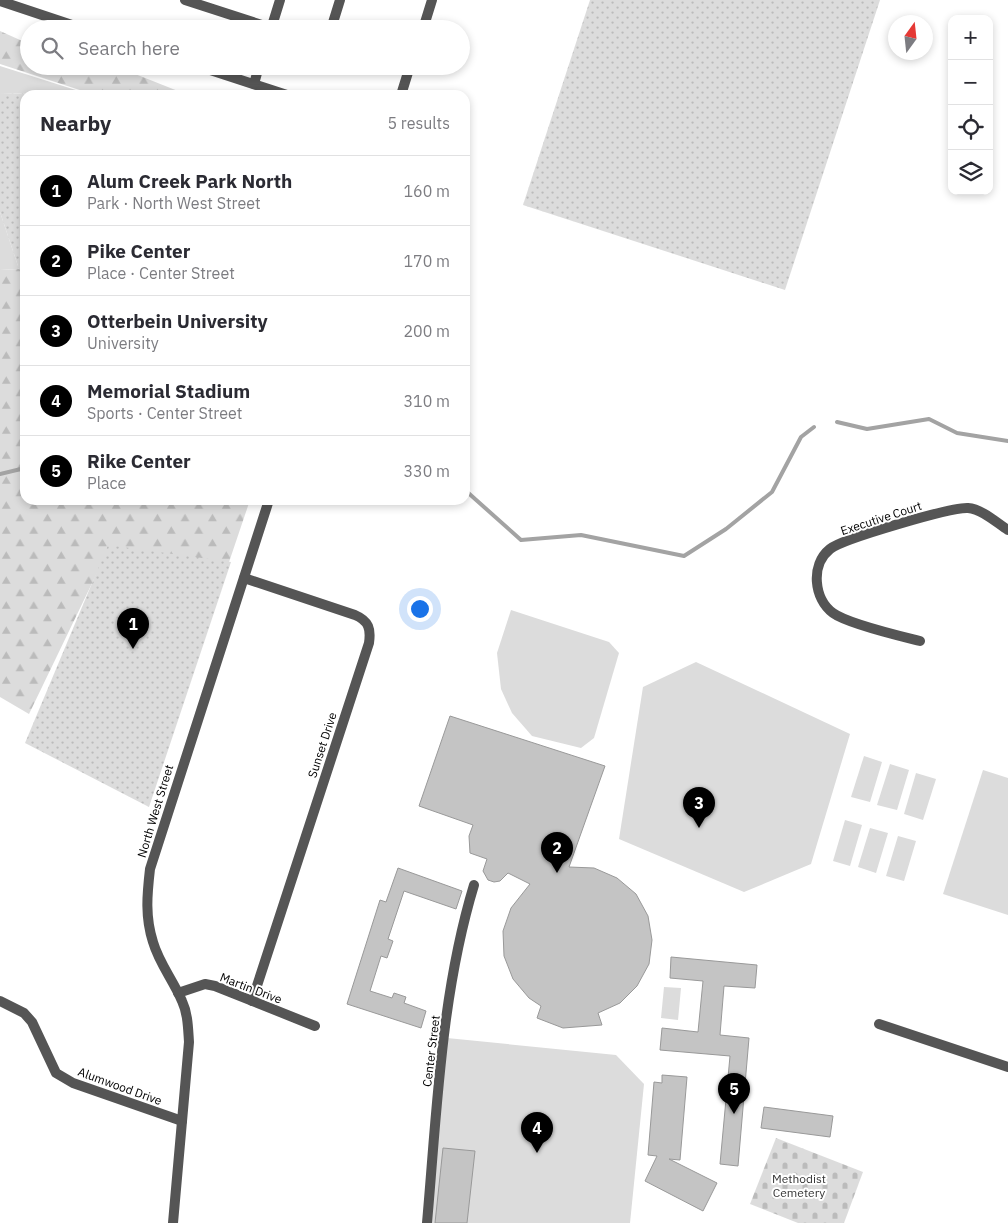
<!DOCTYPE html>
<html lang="en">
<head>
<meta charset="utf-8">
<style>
	body { margin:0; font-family:"IBM Plex Sans",sans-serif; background:#f2f2f3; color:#2b2b33 }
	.controls { position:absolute; right:15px; top:15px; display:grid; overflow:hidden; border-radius:10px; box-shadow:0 2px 8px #0003 }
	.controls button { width:45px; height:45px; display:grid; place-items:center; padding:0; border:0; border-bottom:1px solid #e1e1e2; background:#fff; color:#2b2b33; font:25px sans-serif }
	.compass { position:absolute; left:888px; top:15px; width:45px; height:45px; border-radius:50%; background:#fff; box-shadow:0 2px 8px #0003; rotate:15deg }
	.you { position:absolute; left:419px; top:608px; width:18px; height:18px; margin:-12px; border:4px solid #fff; border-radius:50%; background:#1a73e8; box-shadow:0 0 0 8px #1a73e833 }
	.badge { display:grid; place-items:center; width:32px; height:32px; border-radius:50%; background:#000; color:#fff; font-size:16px; font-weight:700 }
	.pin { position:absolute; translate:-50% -41px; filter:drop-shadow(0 1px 2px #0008) }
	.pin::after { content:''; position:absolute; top:26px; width:18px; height:15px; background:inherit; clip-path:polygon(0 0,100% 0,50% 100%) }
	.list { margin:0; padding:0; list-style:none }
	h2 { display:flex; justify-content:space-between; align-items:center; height:65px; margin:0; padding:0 20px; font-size:21px }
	h2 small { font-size:16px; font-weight:400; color:#7c7c81 }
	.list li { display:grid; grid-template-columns:32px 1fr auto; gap:15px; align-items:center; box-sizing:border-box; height:70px; padding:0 20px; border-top:1px solid #e1e1e2 }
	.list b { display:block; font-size:19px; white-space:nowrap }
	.list p { margin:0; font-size:16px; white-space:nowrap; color:#7c7c81 }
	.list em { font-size:16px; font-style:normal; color:#7c7c81 }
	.icon { flex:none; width:28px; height:28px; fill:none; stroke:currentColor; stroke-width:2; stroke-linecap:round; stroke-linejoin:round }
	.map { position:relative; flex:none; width:1008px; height:1223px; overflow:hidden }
	.search { position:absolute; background:#fff; box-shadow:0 2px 8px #0003; left:20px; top:20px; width:450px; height:55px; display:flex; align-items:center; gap:12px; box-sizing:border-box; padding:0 18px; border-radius:28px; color:#7c7c81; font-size:19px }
	.panel { position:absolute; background:#fff; box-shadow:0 2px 8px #0003; left:20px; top:90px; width:450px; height:415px; border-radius:15px }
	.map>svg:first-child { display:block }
</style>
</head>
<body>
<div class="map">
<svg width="1008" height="1223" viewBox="0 0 1008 1223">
	<defs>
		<pattern id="forest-firs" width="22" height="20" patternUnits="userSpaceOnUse" patternTransform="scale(1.25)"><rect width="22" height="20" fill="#dcdcdc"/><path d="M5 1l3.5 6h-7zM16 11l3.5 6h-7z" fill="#bbb"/></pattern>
		<pattern id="cemetery-stones" width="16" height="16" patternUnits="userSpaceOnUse" patternTransform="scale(1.25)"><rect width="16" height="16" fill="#dcdcdc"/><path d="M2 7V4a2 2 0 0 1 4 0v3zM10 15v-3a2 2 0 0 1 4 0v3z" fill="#bbb"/></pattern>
		<pattern id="park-dots" width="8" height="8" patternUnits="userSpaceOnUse" patternTransform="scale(1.25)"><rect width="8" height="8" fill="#dcdcdc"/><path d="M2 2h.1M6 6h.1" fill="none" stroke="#bbb" stroke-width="1.8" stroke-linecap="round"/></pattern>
	</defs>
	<rect width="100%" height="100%" fill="#fff"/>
	<g fill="#dcdcdc">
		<path d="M0,66l82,26 -82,2z"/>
		<path d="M0,212l19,57 -19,1z"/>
		<path d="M511,610l98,32 10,11 -25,85 -13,10 -49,-12 -20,-23 -11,-24 -4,-36z"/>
		<path d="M696,662l154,72 -39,130 -67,28 -125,-53 24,-152z"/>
		<path d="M864,756l18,6 -12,40 -19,-5z"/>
		<path d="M890,764l19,6 -12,40 -20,-5z"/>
		<path d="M983,770l25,8v137l-65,-21z"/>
		<path d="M916,773l20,6 -13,41 -19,-6z"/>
		<path d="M845,820l17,5 -12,41 -17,-5z"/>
		<path d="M870,828l18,5 -12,40 -18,-6z"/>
		<path d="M898,836l18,5 -12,40 -18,-5z"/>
		<path d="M664,987l17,1 -3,32 -17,-2z"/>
		<path d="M447,1038l169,17 28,29 -14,139h-201z"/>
	</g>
	<g fill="url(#forest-firs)">
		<path d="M0,31l29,13v22h86l73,29h-93l-95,-31z"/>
		<path d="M19,269l6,2v229h225l-24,71 -116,-25 -81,168 -29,-17v-427z"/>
	</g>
	<path fill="url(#cemetery-stones)" d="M776,1138l87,34 -19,51h-46l-48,-19z"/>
	<g fill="url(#park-dots)">
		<path d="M590,0h290l-95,290 -262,-85z"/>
		<path d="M82,92l9,3h-66v176l-6,-2 -19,-57v-118z"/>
		<path d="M108,545l123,17 -82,245 -124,-64z"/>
	</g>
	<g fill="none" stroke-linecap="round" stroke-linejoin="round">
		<g stroke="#a3a3a3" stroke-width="4">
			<path d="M837,422l30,7 62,-10 28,14 51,8"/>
			<path d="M0,474l25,-6"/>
			<path d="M465,490l56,50 60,-5 103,21 42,-27 46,-37 29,-55 13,-10"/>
		</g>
	</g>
	<g fill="#c4c4c4" stroke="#999">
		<path d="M450,716l155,50 -36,101 25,1 23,10 19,16 12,22 4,24 -3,24 -12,22 -17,17 -22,10 4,12 -39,3 -26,-10 4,-12 -12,-8 -16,-19 -9,-23 -1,-25 8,-23 19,-24 -22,-11 -8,8 -6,1 -6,-2 -5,-9 4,-12 -17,-6 -1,-17 4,-11 -54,-19z"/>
		<path d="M398,868l64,23 -6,18 -52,-18 -16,48 5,2 -6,17 -6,-2 -11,35 22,7 2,-5 12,4 -2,6 22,8 -5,17 -74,-24 33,-104 6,2z"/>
		<path d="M671,957l86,8 -2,23 -31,-2 -4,49 29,3 -11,128 -18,-2 10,-108 -70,-6 2,-22 36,4 5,-51 -33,-3z"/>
		<path d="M662,1075l25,2 -7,83 -11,-1 48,24 -14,28 -58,-30 12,-25 -9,-1 6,-73 8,1z"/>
		<path d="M764,1107l69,9 -3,21 -69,-9z"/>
		<path d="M443,1148l32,3 -8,72h-32z"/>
	</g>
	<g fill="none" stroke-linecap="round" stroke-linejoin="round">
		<g stroke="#555" stroke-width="10">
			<path d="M185,0l86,28"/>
			<path d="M0,1l84,28"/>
			<path d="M271,29l9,-29"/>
			<path d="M331,29l9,-29"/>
			<path d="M198,66l89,29"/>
			<path d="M254,84l5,-18"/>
			<path d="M244,578l111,37c14,6 16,14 14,28l-117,358"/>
			<path d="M920,641c-20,-5 -72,-17 -87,-28 -19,-14 -23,-48 -3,-64 12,-10 121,-42 138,-41 14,1 29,15 40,22"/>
			<path d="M178,993l27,-9 10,2 100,40"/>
			<path d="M0,1001l24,12 8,9 24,51 17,10 109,38"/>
			<path d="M879,1024l129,43"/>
			<path d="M427,1223c10,-113 14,-229 47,-338"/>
		</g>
		<g stroke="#555" stroke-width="10">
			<path d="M423,29l9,-29"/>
			<path d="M401,95l9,-29"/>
			<path d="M173,1223l16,-181c-1,-14 -1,-28 -7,-41 -9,-21 -23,-38 -29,-59 -8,-25 -6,-47 -3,-73l119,-369"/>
		</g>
	</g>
	<g text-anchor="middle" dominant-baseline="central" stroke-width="4" stroke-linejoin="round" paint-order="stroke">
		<g font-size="12" fill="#000" stroke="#fff">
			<text transform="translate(881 518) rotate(-18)">Executive Court</text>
			<text transform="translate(322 745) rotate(-72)">Sunset Drive</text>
			<text transform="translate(155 811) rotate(-73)">North West Street</text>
			<text transform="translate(251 988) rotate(21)">Martin Drive</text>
			<text transform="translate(431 1051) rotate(-83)">Center Street</text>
			<text transform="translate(120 1086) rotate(20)">Alumwood Drive</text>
		</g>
		<g font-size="12" fill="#333" stroke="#fff">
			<text x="799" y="1178">Methodist<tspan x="799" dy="14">Cemetery</tspan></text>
		</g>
	</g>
</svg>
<div class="controls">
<button>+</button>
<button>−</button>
<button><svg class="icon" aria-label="locate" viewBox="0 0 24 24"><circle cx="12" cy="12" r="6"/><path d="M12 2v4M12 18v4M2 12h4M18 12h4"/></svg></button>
<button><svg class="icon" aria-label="layers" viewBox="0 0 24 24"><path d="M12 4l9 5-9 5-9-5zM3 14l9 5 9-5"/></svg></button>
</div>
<svg class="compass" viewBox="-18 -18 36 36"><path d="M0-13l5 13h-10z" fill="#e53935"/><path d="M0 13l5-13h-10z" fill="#7c7c81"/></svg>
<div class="you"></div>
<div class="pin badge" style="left:133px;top:649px">1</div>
<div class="pin badge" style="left:557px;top:873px">2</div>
<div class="pin badge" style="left:699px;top:828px">3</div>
<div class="pin badge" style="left:537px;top:1153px">4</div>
<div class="pin badge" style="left:734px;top:1114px">5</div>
<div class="search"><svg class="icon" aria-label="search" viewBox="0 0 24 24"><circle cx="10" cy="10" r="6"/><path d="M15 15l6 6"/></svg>Search here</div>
<section class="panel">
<h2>Nearby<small>5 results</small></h2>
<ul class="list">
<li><span class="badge">1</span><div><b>Alum Creek Park North</b><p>Park · North West Street</p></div><em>160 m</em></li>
<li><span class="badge">2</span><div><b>Pike Center</b><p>Place · Center Street</p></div><em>170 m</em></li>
<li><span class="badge">3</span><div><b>Otterbein University</b><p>University</p></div><em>200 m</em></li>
<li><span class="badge">4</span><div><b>Memorial Stadium</b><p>Sports · Center Street</p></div><em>310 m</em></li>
<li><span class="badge">5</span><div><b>Rike Center</b><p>Place</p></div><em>330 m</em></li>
</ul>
</section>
</div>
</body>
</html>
